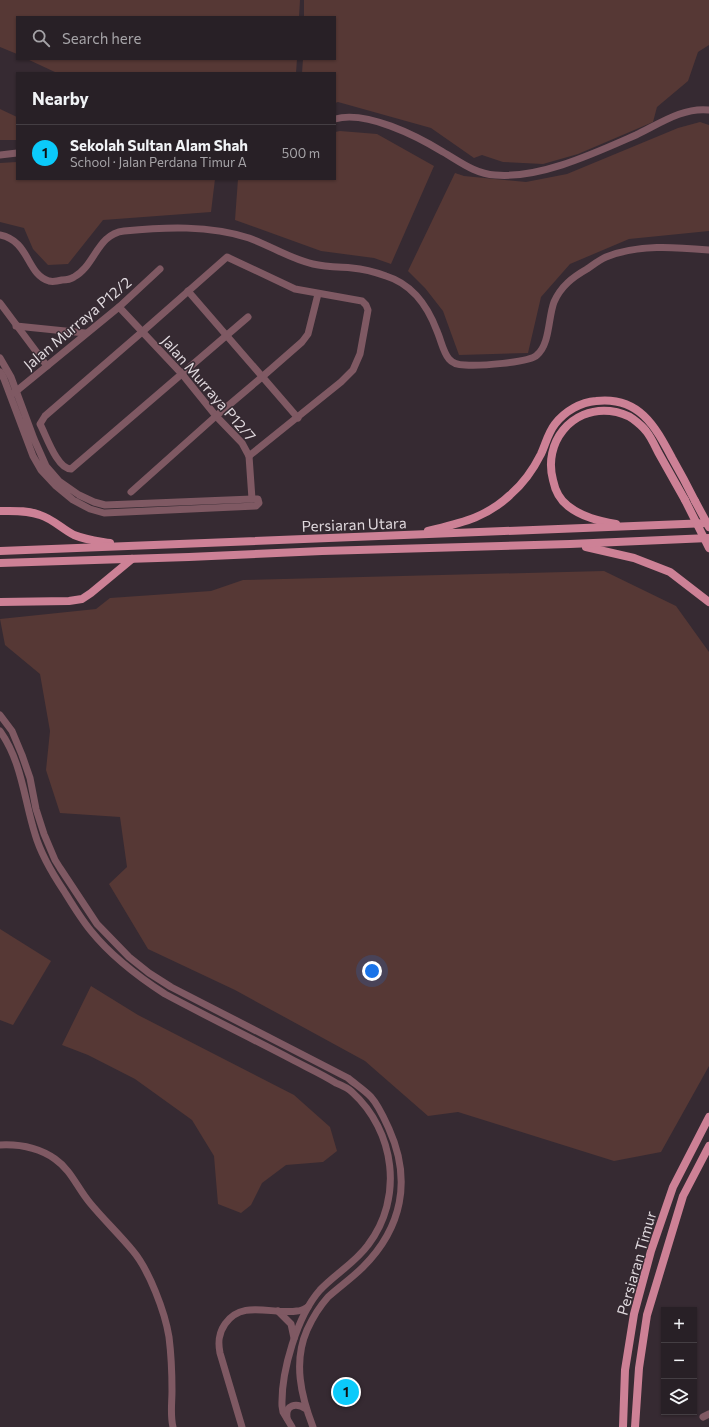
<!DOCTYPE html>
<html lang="en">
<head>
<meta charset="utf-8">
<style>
	body { margin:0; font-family:Commissioner,sans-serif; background:#30282e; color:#f1f3f6 }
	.controls { position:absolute; right:12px; bottom:12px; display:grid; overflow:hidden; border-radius:0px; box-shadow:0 1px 3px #0004 }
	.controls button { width:36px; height:36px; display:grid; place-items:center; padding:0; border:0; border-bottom:1px solid #443e43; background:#282026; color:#f1f3f6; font:20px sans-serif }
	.you { position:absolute; left:372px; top:971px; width:14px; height:14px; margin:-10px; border:3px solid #fff; border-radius:50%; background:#1a73e8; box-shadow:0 0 0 6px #1a73e833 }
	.badge { display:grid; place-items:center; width:26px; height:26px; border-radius:50%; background:#0bcafa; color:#111; font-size:13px; font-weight:700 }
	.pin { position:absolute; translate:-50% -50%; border:2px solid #fff; box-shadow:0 1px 4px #0006 }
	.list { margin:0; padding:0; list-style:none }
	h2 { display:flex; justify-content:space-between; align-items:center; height:52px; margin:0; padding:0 16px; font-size:17px }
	h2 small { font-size:13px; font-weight:400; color:#a5a3a7 }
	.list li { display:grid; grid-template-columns:26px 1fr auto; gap:12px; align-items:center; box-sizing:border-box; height:56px; padding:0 16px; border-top:1px solid #443e43 }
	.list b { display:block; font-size:15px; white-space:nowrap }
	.list p { margin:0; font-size:13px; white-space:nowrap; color:#a5a3a7 }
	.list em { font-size:13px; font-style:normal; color:#a5a3a7 }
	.icon { flex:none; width:22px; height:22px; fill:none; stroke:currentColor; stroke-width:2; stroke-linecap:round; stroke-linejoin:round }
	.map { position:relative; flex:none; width:709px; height:1427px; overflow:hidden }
	.search { position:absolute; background:#282026; box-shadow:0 1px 3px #0004; left:16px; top:16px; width:320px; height:44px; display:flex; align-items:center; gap:10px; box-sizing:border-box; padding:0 14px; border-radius:0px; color:#a5a3a7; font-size:15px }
	.panel { position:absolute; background:#282026; box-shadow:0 1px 3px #0004; left:16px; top:72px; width:320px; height:108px; border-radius:0px }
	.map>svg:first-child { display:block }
</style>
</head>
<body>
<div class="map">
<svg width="709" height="1427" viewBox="0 0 709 1427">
	<rect width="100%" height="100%" fill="#362a32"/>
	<g fill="#563835">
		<path d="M0,0h300l-1,17h-282v37l-17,-7z"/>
		<path d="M304,0h405v45l-11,7 -10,29 -31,26 -4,15 -75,32 -35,10 -40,-2 -21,-7 -8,3 -43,-30 -93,-26 -3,1v-30h-33l1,-14h32v-42h-31z"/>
		<path d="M27,59h270l-1,14h-239z"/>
		<path d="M0,109l17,8v23h-17z"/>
		<path d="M700,122l9,3v106l-80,8 -59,25 -29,33 -13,56 -69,2 -16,-44 -18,-23 -17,-17 47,-98 9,3 62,6 41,-8 111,-46z"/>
		<path d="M340,131l37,3 57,32 -43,98 -17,-6 -53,-7 -86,-31 3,-41h97v-47z"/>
		<path d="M17,162v17h198l-4,33 -108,8 -35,44 -20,1 -15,-16 -9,-21 -24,-6v-59z"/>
		<path d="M604,571l72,35 33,46v414l-48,86 -47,9 -156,-49 -30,4 -63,-55 -130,-71 -87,-41 -39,-65 18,-17 -7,-50 -60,-4 -14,-43 4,-39 -10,-57 -35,-29 -5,-26 96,-10 14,-11 101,-7 32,-11z"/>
		<path d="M0,929l51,32 -38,64 -13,-5z"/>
		<path d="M91,986l47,29 156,80 36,32 7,24 -14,11 -37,3 -24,18 -11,22 -10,8 -23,-9 -4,-48 -22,-36 -57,-41 -47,-24 -26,-10z"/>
	</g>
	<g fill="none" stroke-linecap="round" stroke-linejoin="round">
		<g stroke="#7f5963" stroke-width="7">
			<path d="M335,119c31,-9 82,17 108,33 16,9 32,22 52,23 45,4 100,-22 141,-40 23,-11 47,-28 73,-25"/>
			<path d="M0,155l17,-2"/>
			<path d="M0,235c30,6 26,39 49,46 4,1 9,0 13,-1 4,0 9,-1 12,-3 21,-11 23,-43 50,-46 41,-4 85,-6 125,7 22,8 42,21 64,26 13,3 27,3 39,4 12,1 23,4 34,8 26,8 42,31 51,55 4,9 6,21 12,28 4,5 10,6 16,6 13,1 64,-2 72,-10 13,-11 11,-37 17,-53 7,-16 19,-25 33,-33 6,-4 12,-9 19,-12 32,-13 69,-10 103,-7"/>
			<path d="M188,291l110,127"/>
			<path d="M0,303l47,63"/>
			<path d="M119,307l63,67 34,42 26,27 7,13 3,43"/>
			<path d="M248,317l-177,152c-14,0 -25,-34 -31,-45l5,-8 97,-84 85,-75 68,32 67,12 4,4 2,5 -8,44 -7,16 -12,12 -92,74"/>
			<path d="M16,326l69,7"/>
			<path d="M0,358l11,19 23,62 12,27 13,15 20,14 15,7 11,3 147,-6h6l1,4 -3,3 -152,7 -14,-4 -17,-9 -17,-14 -15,-16 -8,-14 -29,-77 -4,-7"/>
			<path d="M14,393l105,-86 41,-38"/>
			<path d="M131,492l85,-76 46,-39 40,-35 6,-8 10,-40"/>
			<path d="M0,715l12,16 10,24 8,23 6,31 8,25 11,26 5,8 37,56 32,33 20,16 22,14 177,91c7,6 16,12 23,19 8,9 13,21 18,32 23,51 13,99 -26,138 -11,11 -24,20 -35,30 -8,9 -16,22 -21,33 -14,32 -6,66 6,97"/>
			<path d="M0,731c22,31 24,68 35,103 6,21 17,39 29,57 8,13 17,28 27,40 21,26 46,45 74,63 41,22 84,43 126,65 15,8 31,15 45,24 5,2 12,5 16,9 43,39 52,106 16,153 -13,18 -33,29 -48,45 -23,26 -39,82 -38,116l1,6 9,15"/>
			<path d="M0,1145c19,-1 39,3 55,14 16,11 23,30 35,44 14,17 29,31 43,48 16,19 32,61 36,86 2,16 3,37 3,54 0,12 -2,24 1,36"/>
			<path d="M278,1311l13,13 3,14"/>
			<path d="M703,1417l6,-3"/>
			<path d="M287,1418c-2,-13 9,-16 19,-9"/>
			<path d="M242,1427l-22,-74c-2,-10 -2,-19 5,-29 17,-25 47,-9 72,-13 4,0 7,-2 11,-4"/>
		</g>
		<g stroke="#cd8196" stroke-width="8">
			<path d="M0,511c13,0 27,-1 40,4 13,4 22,14 34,20 12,5 24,6 36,8"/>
			<path d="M616,524c-17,-3 -34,-7 -48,-18 -8,-6 -13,-16 -15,-26 -10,-37 18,-73 57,-69 8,1 16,3 23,8 4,3 10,8 13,12 5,6 9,15 12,21 9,16 18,32 27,48"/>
			<path d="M428,531c32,-8 58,-13 82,-36 13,-11 24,-27 31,-41 5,-11 7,-21 14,-30 10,-13 26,-22 41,-23 43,-5 59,25 76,57 8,14 16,29 23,43"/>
			<path d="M586,547l48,11 36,14 39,30"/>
			<path d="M0,551l709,-28"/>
			<path d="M0,563l189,-6 133,-6 248,-7 139,-6"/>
			<path d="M0,602l69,-1 13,-2 9,-6 41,-34"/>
			<path d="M623,1427l2,-57 9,-56 17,-63 22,-64 36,-70"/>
			<path d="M635,1427l4,-59 8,-53 36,-119 26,-50"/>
		</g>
		<g stroke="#cd8196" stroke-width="8">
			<path d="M685,500l24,48"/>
			<path d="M695,501l14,26"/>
		</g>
	</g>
	<g text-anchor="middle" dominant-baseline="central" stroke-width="3" stroke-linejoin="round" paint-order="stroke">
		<g font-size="15" fill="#dfd8dd" stroke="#362a32">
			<text transform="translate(77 323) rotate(-40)">Jalan Murraya P12/2</text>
			<text transform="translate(209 388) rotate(49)">Jalan Murraya P12/7</text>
			<text transform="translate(354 524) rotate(-2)">Persiaran Utara</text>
			<text transform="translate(636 1263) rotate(-74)">Persiaran Timur</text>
		</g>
	</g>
</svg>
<div class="controls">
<button>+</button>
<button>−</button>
<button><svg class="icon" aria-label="layers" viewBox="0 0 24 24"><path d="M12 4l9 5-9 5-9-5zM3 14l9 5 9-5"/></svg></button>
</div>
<div class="you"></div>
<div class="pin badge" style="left:346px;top:1392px">1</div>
<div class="search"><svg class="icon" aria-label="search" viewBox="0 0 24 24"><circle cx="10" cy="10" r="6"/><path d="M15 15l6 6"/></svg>Search here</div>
<section class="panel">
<h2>Nearby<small></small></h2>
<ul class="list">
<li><span class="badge">1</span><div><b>Sekolah Sultan Alam Shah</b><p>School · Jalan Perdana Timur A</p></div><em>500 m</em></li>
</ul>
</section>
</div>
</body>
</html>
